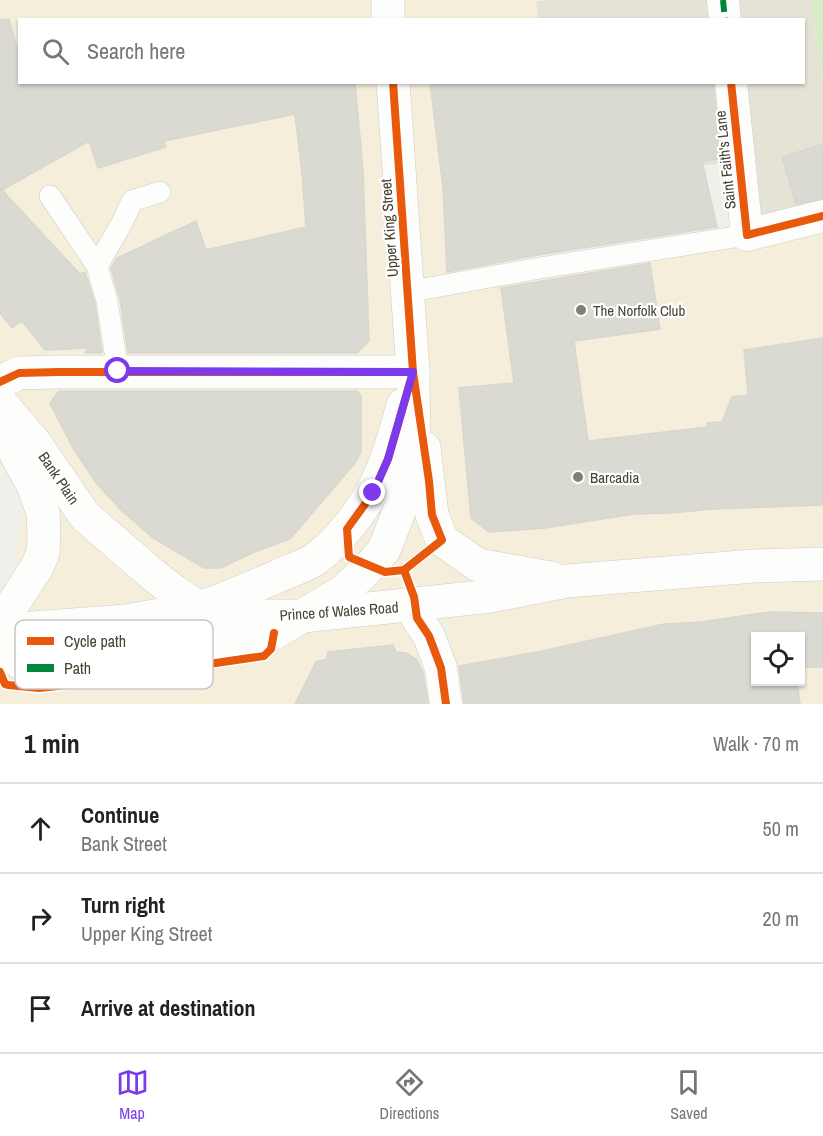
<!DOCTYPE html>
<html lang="en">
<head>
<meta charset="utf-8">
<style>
	body { margin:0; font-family:"Archivo Narrow",sans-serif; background:#f6f6f6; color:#222 }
	.controls { position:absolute; right:18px; bottom:18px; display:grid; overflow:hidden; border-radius:0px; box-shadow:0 2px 4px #0004 }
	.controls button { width:54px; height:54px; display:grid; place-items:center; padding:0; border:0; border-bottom:2px solid #e0e0e0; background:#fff; color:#222; font:30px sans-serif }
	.stop { position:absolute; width:18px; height:18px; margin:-14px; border:4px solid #7c3aed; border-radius:50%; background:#fff }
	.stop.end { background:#7c3aed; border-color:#fff; box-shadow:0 2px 6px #0008 }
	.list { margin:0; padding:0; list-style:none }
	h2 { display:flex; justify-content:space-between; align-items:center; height:78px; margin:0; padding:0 24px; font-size:26px }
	h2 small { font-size:20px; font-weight:400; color:#767676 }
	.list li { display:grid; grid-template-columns:39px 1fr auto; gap:18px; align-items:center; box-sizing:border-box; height:90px; padding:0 24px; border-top:2px solid #e0e0e0 }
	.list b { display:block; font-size:22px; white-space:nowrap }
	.list p { margin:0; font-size:20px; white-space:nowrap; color:#767676 }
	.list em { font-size:20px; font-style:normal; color:#767676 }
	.icon { flex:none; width:33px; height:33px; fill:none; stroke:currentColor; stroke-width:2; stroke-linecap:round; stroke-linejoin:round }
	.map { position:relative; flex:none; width:823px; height:704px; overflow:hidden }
	.search { position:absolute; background:#fff; box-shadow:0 2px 4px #0004; left:18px; right:18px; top:18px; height:66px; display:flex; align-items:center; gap:15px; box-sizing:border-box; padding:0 21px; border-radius:0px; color:#767676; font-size:22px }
	.sheet { height:348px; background:#fff }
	nav { display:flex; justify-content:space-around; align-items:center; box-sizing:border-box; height:84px; border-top:2px solid #e0e0e0; background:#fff; font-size:16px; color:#767676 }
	nav a { display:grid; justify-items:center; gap:3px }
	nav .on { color:#7c3aed }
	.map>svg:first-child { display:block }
</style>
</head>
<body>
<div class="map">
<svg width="823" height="704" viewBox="0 0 823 704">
	<rect width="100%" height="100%" fill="#f0f0ea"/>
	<path fill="#e5e3d6" d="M551,0h260l12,82v118l-92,24 -11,-60 -57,3 -179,-84 320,-1v-62l-266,-1 -2,-18z"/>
	<path fill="#f4eedb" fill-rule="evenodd" d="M0,0h551l-15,1 2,19h-518v62l464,1 17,203 322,-59v477h-360l-15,-80 -26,-7 12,87h-434v-25l25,-182 -25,-32zM756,636h44v46h-44z"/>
	<path fill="#d7edc8" d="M811,0h12v82z"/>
	<g fill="#dad9d2" stroke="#d8d7cf" stroke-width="1.5">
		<path d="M9,19l11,39v24h335l8,89 6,170 -12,12h-229l-8,-54 -9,-31 6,-10 79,-37 10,29 100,-23 -4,-54 -7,-59 -131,27 2,6 -68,21 -9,-27 -87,49 78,84 5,-2 10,32 7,49h-17l4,-5 -44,2 -23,-29 -10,7 -12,-15v-293z"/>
		<path d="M430,82h283l6,77 -17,2 15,66 -179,28 -91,17 -4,-85z"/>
		<path d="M823,144v55l-27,5 -14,-47z"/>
		<path d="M650,263l10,66 -86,12 14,100 119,-14v-4l15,-1 10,-25 16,-2 -4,-45 79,-12v167l-111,4 -40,4 -38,1 -89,14 -56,4 -18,-14 -12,-130 55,-5 -13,-95z"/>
		<path d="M59,391h298l4,5v56l-6,11 -65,76 -36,13 -33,16h-17l-51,-30 -31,-27 -25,-27 -24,-36 -23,-45z"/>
		<path d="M770,612l53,1v54h-22v-31h-45v45h41l3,23h-336l-5,-38 83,-15 122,-27 37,-2z"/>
		<path d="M393,645l3,7 10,1 10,6 7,13 5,32h-133l21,-42 11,-3 1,-7z"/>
	</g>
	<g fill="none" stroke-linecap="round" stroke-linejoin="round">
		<defs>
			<g id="service">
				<path d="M50,196l47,70 10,35 11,70"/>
				<path d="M97,266l25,-43 10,-22 28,-9"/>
				<path d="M407,292l133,-24 207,-33"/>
			</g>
			<g id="pedestrian">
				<path d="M723,0l2,20"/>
				<path d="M731,82l16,153 76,-19"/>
				<path d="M417,618l12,18 12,32 5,36"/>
			</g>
			<path id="minor" d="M0,382l19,-9 40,-1h354"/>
			<g id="tertiary">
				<path d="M388,0v20"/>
				<path d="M0,402l35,41 50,73 67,58 23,18 25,16"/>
				<path d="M424,448l8,67 10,25 36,25 73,13"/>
				<path d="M200,608c26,-10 51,-20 76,-31 13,-6 26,-10 38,-17 10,-7 19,-16 27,-25 37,-40 48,-79 62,-130"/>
				<path d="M0,624l37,-57 6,-14 1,-17 -1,-23 -10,-28 -17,-31 -14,-32"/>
				<path d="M0,639l33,-11 93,-7 74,-13 34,7 23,1h46l188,-20 76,-15 187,-15 69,-2"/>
				<path d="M0,650l27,17 18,1 54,-7 147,-22 28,-6 70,-42 26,-25 14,-16 20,-51 10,-42 -1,-85 -20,-290"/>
			</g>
		</defs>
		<use href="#service" stroke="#cecdc7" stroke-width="22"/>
		<use href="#pedestrian" stroke="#cecdc7" stroke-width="33"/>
		<use href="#minor" stroke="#cecdc7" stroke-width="34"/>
		<use href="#tertiary" stroke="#cecdc7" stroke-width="34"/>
		<use href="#service" stroke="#fdfdfc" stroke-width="21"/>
		<use href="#pedestrian" stroke="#fdfdfc" stroke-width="32"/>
		<use href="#minor" stroke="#fdfdfc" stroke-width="33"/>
		<use href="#tertiary" stroke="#fdfdfc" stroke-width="33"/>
		<path stroke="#00873e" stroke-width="6" stroke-dasharray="12 6" stroke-linecap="butt" d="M723,0l2,20"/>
		<defs>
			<g id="cycleway">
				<path d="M393,82l20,290 16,109 3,34 10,25 -38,30 -19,2 -36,-15 -2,-28 26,-36 15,-34 25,-87"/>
				<path d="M731,82l16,153 76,-19"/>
				<path d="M0,382l19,-9 40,-1h354"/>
				<path d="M404,570l10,27 3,21 12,18 12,32 5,36"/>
				<path d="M0,672l5,12 3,1 31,3 19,-2 206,-30 7,-7 3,-16"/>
			</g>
		</defs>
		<use href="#cycleway" stroke="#fff" stroke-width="11"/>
		<use href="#cycleway" stroke="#e8590c" stroke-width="8"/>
	</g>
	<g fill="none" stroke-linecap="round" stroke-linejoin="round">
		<path stroke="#7c3aed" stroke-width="8" d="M118,371l295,1 -25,87 -15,34"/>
	</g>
	<g fill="#828074" stroke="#fff" stroke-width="2">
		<circle cx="581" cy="310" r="6"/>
		<circle cx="578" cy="477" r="6"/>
	</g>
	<g text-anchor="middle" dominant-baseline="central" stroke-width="4.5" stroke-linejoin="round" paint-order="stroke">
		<g font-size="15" fill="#464335" stroke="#fff">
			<text transform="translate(725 160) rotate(-96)">Saint Faith's Lane</text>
			<text transform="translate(389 228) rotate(-94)">Upper King Street</text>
			<text transform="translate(59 478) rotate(56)">Bank Plain</text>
			<text transform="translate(339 611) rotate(-4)">Prince of Wales Road</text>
		</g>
		<g font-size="15" fill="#464335" stroke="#fff" text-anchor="start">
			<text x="593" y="310">The Norfolk Club</text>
			<text x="590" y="477">Barcadia</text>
		</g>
	</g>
	<rect x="15" y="620" width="198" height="69" rx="9" fill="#fff" stroke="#c8c7c2" stroke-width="1.5"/>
	<rect x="27" y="637" width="27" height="8" fill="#e8590c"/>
	<rect x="27" y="664" width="27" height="8" fill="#00873e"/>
	<g font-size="16" fill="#464335">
		<text x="64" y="647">Cycle path</text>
		<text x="64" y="674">Path</text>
	</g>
</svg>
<div class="controls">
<button><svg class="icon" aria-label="locate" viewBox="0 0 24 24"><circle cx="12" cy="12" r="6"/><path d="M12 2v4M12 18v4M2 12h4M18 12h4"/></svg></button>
</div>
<div class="stop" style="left:118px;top:371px"></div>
<div class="stop end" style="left:373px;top:493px"></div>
<div class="search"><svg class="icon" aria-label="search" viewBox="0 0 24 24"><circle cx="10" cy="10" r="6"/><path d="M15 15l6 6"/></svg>Search here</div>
</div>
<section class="sheet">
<h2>1 min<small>Walk · 70 m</small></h2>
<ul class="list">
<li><svg class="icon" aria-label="ahead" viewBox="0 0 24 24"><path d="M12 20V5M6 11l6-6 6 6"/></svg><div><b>Continue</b><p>Bank Street</p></div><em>50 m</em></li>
<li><svg class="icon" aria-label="right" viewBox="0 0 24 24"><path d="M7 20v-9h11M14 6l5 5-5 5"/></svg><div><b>Turn right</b><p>Upper King Street</p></div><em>20 m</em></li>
<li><svg class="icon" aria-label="arrive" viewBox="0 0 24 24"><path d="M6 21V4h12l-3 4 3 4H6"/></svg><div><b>Arrive at destination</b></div></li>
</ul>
</section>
<nav>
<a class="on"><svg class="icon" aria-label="map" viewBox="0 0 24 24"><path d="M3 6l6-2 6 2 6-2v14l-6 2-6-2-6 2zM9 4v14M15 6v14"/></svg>Map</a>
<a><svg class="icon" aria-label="directions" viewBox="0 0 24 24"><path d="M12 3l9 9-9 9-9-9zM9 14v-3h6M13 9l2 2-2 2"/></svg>Directions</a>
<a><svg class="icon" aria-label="saved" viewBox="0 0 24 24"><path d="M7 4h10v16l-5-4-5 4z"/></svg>Saved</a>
</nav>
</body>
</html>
